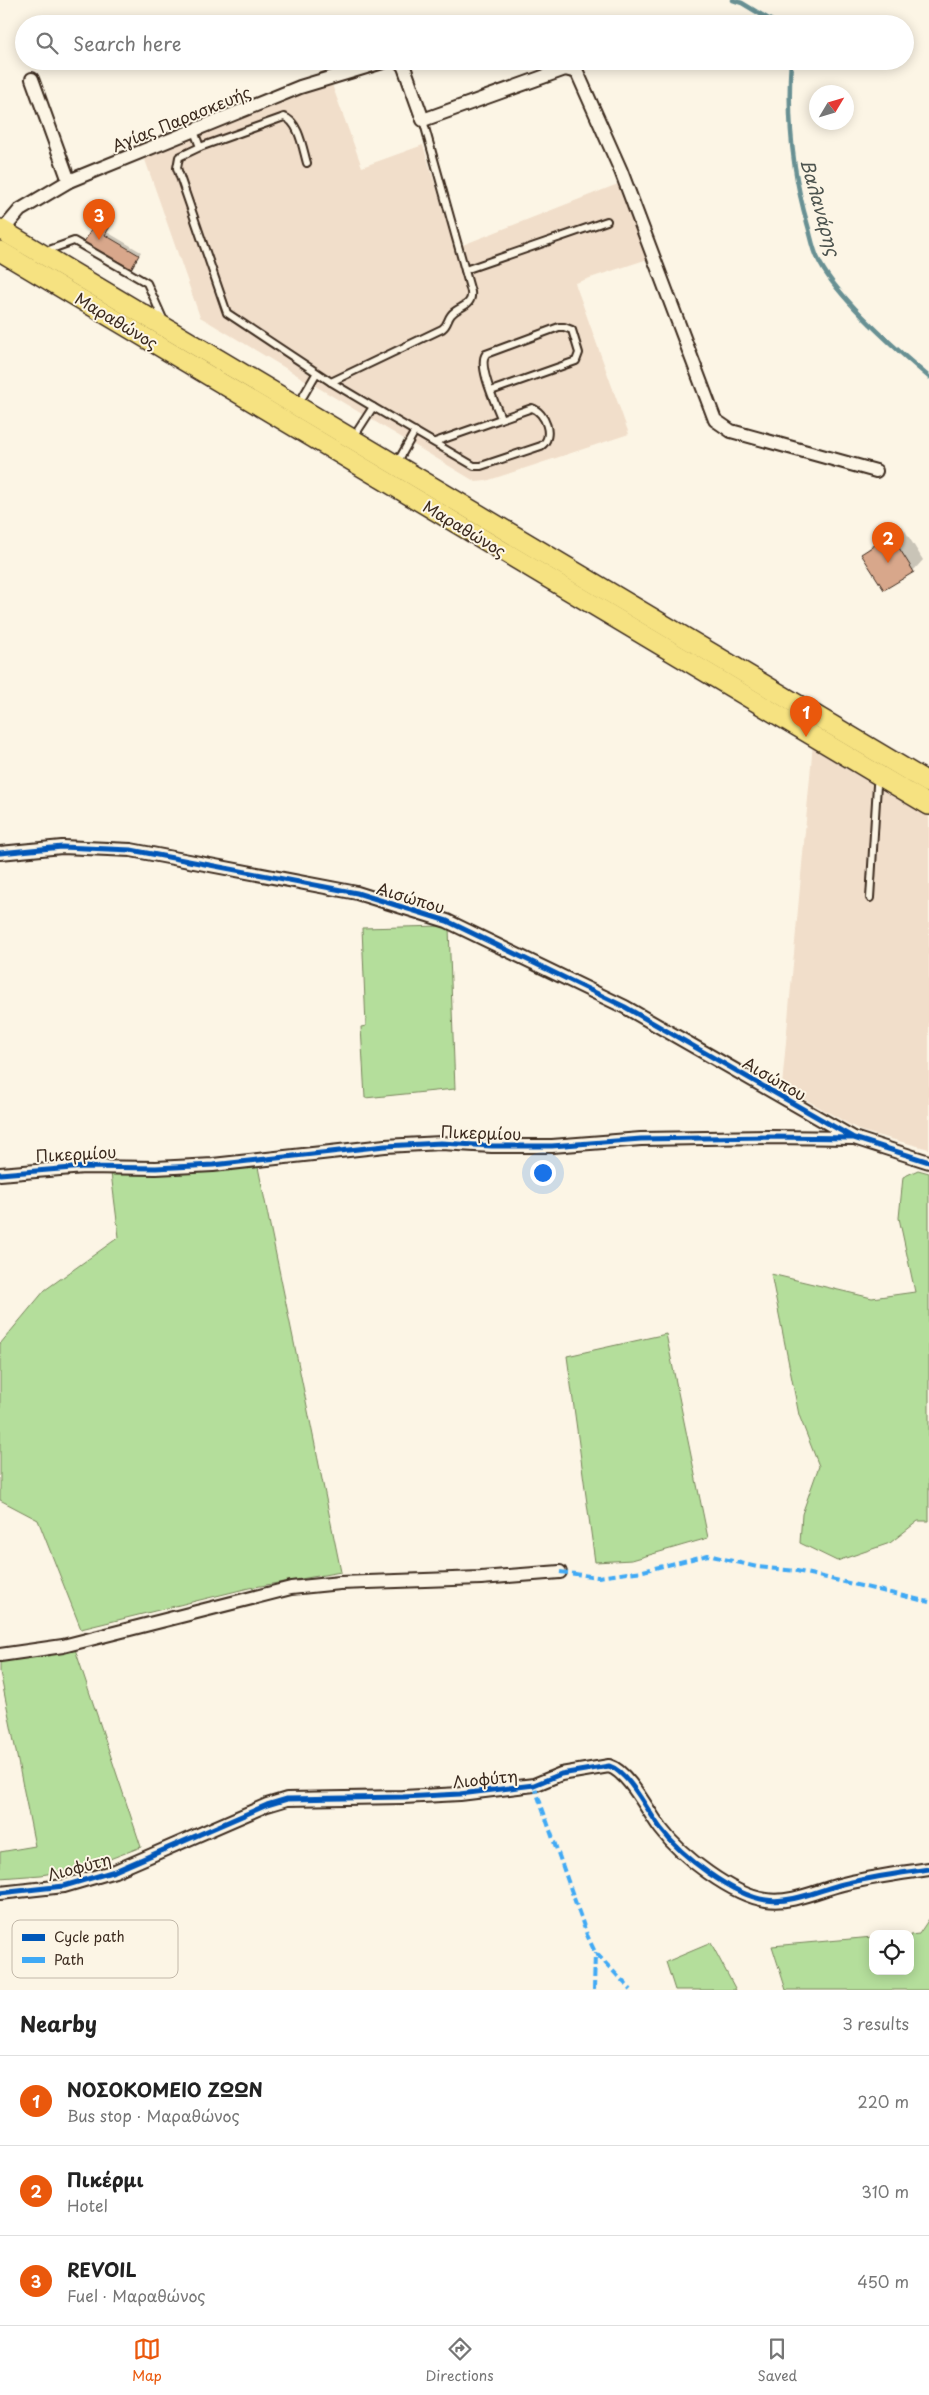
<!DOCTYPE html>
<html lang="en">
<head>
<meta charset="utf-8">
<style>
	body { margin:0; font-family:"Playpen Sans",sans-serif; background:#f2f2f2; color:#222 }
	.controls { position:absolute; right:15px; bottom:15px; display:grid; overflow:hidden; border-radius:10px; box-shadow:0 2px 12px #0003 }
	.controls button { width:45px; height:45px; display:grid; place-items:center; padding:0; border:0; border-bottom:1px solid #e0e0e0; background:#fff; color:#222; font:25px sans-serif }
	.compass { position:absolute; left:809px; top:85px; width:45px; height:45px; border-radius:50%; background:#fff; box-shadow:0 2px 12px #0003; rotate:52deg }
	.you { position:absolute; left:542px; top:1172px; width:18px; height:18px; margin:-12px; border:4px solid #fff; border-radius:50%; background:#1a73e8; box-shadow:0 0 0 8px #1a73e833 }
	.badge { display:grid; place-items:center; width:32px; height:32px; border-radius:50%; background:#ea580c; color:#fff; font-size:16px; font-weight:700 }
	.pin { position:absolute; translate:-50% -41px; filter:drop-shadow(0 1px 2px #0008) }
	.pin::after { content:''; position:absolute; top:26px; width:18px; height:15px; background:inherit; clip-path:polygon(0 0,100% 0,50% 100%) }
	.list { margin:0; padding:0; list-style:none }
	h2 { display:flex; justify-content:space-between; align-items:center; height:65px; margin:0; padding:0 20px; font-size:21px }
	h2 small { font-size:16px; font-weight:400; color:#767676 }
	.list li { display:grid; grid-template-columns:32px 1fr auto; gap:15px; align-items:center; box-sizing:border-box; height:90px; padding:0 20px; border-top:1px solid #e0e0e0 }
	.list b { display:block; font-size:19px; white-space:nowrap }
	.list p { margin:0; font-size:16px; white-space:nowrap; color:#767676 }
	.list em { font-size:16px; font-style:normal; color:#767676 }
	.icon { flex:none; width:28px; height:28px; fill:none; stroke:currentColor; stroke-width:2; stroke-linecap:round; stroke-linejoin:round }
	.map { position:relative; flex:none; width:929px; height:1990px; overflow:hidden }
	.search { position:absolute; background:#fff; box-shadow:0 2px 12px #0003; left:15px; right:15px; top:15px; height:55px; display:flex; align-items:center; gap:12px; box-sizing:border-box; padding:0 18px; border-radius:28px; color:#767676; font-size:19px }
	.sheet { height:335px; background:#fff }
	nav { display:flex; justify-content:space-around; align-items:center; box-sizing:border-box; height:70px; border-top:1px solid #e0e0e0; background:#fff; font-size:14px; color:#767676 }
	nav a { display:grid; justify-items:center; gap:2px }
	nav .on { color:#ea580c }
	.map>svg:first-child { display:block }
</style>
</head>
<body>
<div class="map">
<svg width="929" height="1990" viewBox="0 0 929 1990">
	<rect width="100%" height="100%" fill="#fcf5e5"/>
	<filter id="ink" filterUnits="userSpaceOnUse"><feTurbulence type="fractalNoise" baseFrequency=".02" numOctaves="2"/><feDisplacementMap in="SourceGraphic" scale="10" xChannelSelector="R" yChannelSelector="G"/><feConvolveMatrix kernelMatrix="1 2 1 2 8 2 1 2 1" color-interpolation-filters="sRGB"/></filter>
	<g filter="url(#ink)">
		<g fill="#f1deca">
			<path d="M331,82l31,85 61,-22 32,103 163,-64 30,75 -73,24 54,151 -143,47 -10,1 -276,-165 -57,-163 151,-60z"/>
			<path d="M813,743l116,71v335l-68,-18 -79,-45z"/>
		</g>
		<g fill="#b4de9b" stroke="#78845c">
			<path d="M443,926l6,2 6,161 -90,9 -4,-71 5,-1 -4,-98z"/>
			<path d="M258,1167l83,405 -92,16 -168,41 -43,-109 -38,-20v-156l45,-54 74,-53 -8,-64h74z"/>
			<path d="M918,1170l11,3v348h-11l-28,22 -53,18 -37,-18 2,-29 17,-48 -20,-51 -28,-141 101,24 43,-6 -16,-74 4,-41z"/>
			<path d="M666,1334l42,204 -76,22 -37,2 -28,-206z"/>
			<path d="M75,1649l66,198 -52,20 -48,8 -41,3v-26l35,-6 -35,-174v-10z"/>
			<path d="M929,1919v71h-143l-14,-44 101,-9v34h37v-36l9,-1z"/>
			<path d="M711,1943l25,47h-61l-9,-28z"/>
		</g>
		<g fill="#0003">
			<path d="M105,211l11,6 -9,15 34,20 -11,18 -45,-27z"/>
			<path d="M902,526l21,34 -10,11 -28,18 -22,-35 10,-10z"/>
		</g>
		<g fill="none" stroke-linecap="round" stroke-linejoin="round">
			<g stroke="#679093" stroke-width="4.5">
				<path d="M733,0l9,3 35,21"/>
				<path d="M791,61c-4,57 1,111 17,165 3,10 5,23 10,33 17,37 79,91 111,118"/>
			</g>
		</g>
		<g fill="#d8a78b" stroke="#3b2a1e">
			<path d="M101,213l13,7 -9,15 34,20 -9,16 -47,-27z"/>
			<path d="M891,535l23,37 -30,18 -23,-36z"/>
		</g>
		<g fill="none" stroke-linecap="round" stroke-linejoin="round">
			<defs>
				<g id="service">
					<path d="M194,131l6,16 -21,10 -2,11 50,145 104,69 111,-53c6,-4 5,-9 9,-14 7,-9 22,-8 20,-23l-48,-172"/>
					<path d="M200,147l84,-30c15,4 19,33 23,46"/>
					<path d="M46,251l28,-10 73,42 17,38"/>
					<path d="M465,270l142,-49"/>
					<path d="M331,382l42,25"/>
					<path d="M491,391l85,-30 3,-8 -7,-23 -8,-3h-5l-73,27c-9,11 10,51 15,64"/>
					<path d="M298,405l18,-31"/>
					<path d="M353,438l20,-31 101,59h7l60,-20c14,-9 4,-34 -9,-38l-97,34"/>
					<path d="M397,463l18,-32"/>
					<path d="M870,898l7,-113 2,-7"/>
				</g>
				<g id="minor">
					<path d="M399,61l5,6 19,53 142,-51 12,3 44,99 94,249 16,11 145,40"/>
					<path d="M32,79l37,102"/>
					<path d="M3,230l17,-20 49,-29 231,-94 86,-26"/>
					<path d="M0,853l62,-6 69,3 226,43 90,28 178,86 227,130"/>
					<path d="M0,1174l84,-7 72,1 57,-3 172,-19 56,-3 51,3h60l89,-7 128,-2 85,1 75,24"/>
					<path d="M0,1655l63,-9 228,-58 49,-5 141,-5 79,-6"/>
					<path d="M0,1893l64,-7 51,-15 152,-66 20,-6 116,-2 57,-3 74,-9 27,-11 48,-8c20,6 39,46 52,63 20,27 71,66 105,71 25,4 53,-10 77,-16 29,-7 57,-11 86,-15"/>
				</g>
				<g id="primary">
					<path d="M0,229l929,554"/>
					<path d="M0,251l929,554"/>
				</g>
			</defs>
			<use href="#service" stroke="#3b2a1e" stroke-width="10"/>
			<use href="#minor" stroke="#3b2a1e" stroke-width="16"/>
			<use href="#primary" stroke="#3b2a1e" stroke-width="22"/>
			<use href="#service" stroke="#fcf5e5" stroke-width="6"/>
			<use href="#minor" stroke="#fcf5e5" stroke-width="12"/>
			<use href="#primary" stroke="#f6e281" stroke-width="19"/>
			<g stroke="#3fa9f5" stroke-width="4" stroke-dasharray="8 4" stroke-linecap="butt">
				<path d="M560,1572l38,5 45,-6 65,-16 49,12 40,4 132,31"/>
				<path d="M534,1785l53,150 8,17 36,38"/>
				<path d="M594,1990l1,-38"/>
			</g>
			<defs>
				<g id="cycleway">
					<path d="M0,853l62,-6 69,3 226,43 90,28 178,86 227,130"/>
					<path d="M0,1174l84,-7 72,1 57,-3 172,-19 56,-3 51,3h60l89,-7 128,-2 85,1 75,24"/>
					<path d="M0,1893l64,-7 51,-15 152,-66 20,-6 116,-2 57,-3 74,-9 27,-11 48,-8c20,6 39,46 52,63 20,27 71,66 105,71 25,4 53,-10 77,-16 29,-7 57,-11 86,-15"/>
				</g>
			</defs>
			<use href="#cycleway" stroke="#fcf5e5" stroke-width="8"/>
			<use href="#cycleway" stroke="#0057b8" stroke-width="5"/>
		</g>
	</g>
	<g text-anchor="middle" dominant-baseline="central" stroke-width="4" stroke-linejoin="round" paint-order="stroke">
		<g font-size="16" fill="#3b2a1e" stroke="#fcf5e5">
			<text transform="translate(181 118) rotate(-22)">Αγίας Παρασκευής</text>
			<text transform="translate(117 320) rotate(31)">Μαραθώνος</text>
			<text transform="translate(465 528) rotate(31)">Μαραθώνος</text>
			<text transform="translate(411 897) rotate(17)">Αισώπου</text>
			<text transform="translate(775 1078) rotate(30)">Αισώπου</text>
			<text transform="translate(481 1132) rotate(2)">Πικερμίου</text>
			<text transform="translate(76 1153) rotate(-3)">Πικερμίου</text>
			<text transform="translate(485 1778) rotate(-6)">Λιοφύτη</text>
			<text transform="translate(79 1866) rotate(-15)">Λιοφύτη</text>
		</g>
		<g font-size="18" font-style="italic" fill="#4d544f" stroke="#fcf5e5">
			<text transform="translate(821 207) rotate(74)">Βαλανάρης</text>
		</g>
	</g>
	<rect x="12" y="1920" width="166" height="58" rx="8" fill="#fcf5e5" stroke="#c2b8a9" stroke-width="1"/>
	<rect x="22" y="1934" width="23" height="7" fill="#0057b8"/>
	<rect x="22" y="1957" width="23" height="6" fill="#3fa9f5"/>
	<g font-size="14" fill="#3b2a1e">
		<text x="54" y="1942">Cycle path</text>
		<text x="54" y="1965">Path</text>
	</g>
</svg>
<div class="controls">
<button><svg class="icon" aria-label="locate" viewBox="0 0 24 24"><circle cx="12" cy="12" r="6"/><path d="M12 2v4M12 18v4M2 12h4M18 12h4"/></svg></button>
</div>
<svg class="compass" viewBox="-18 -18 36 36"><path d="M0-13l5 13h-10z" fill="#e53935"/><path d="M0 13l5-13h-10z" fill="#767676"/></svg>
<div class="you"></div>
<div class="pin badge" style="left:806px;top:737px">1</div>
<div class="pin badge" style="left:888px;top:563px">2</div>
<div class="pin badge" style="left:99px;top:240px">3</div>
<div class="search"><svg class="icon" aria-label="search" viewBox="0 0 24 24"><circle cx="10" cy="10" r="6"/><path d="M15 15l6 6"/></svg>Search here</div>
</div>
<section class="sheet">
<h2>Nearby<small>3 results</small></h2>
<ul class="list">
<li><span class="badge">1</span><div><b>ΝΟΣΟΚΟΜΕΙΟ ΖΩΩΝ</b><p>Bus stop · Μαραθώνος</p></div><em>220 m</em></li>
<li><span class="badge">2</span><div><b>Πικέρμι</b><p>Hotel</p></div><em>310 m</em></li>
<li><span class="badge">3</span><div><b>REVOIL</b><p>Fuel · Μαραθώνος</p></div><em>450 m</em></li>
</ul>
</section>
<nav>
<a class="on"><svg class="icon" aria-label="map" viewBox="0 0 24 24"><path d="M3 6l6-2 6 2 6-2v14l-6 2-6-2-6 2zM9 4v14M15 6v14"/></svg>Map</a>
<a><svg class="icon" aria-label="directions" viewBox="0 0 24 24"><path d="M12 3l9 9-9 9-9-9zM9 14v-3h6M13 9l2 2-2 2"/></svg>Directions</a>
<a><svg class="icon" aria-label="saved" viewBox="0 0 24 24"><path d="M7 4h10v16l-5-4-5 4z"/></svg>Saved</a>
</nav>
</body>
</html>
